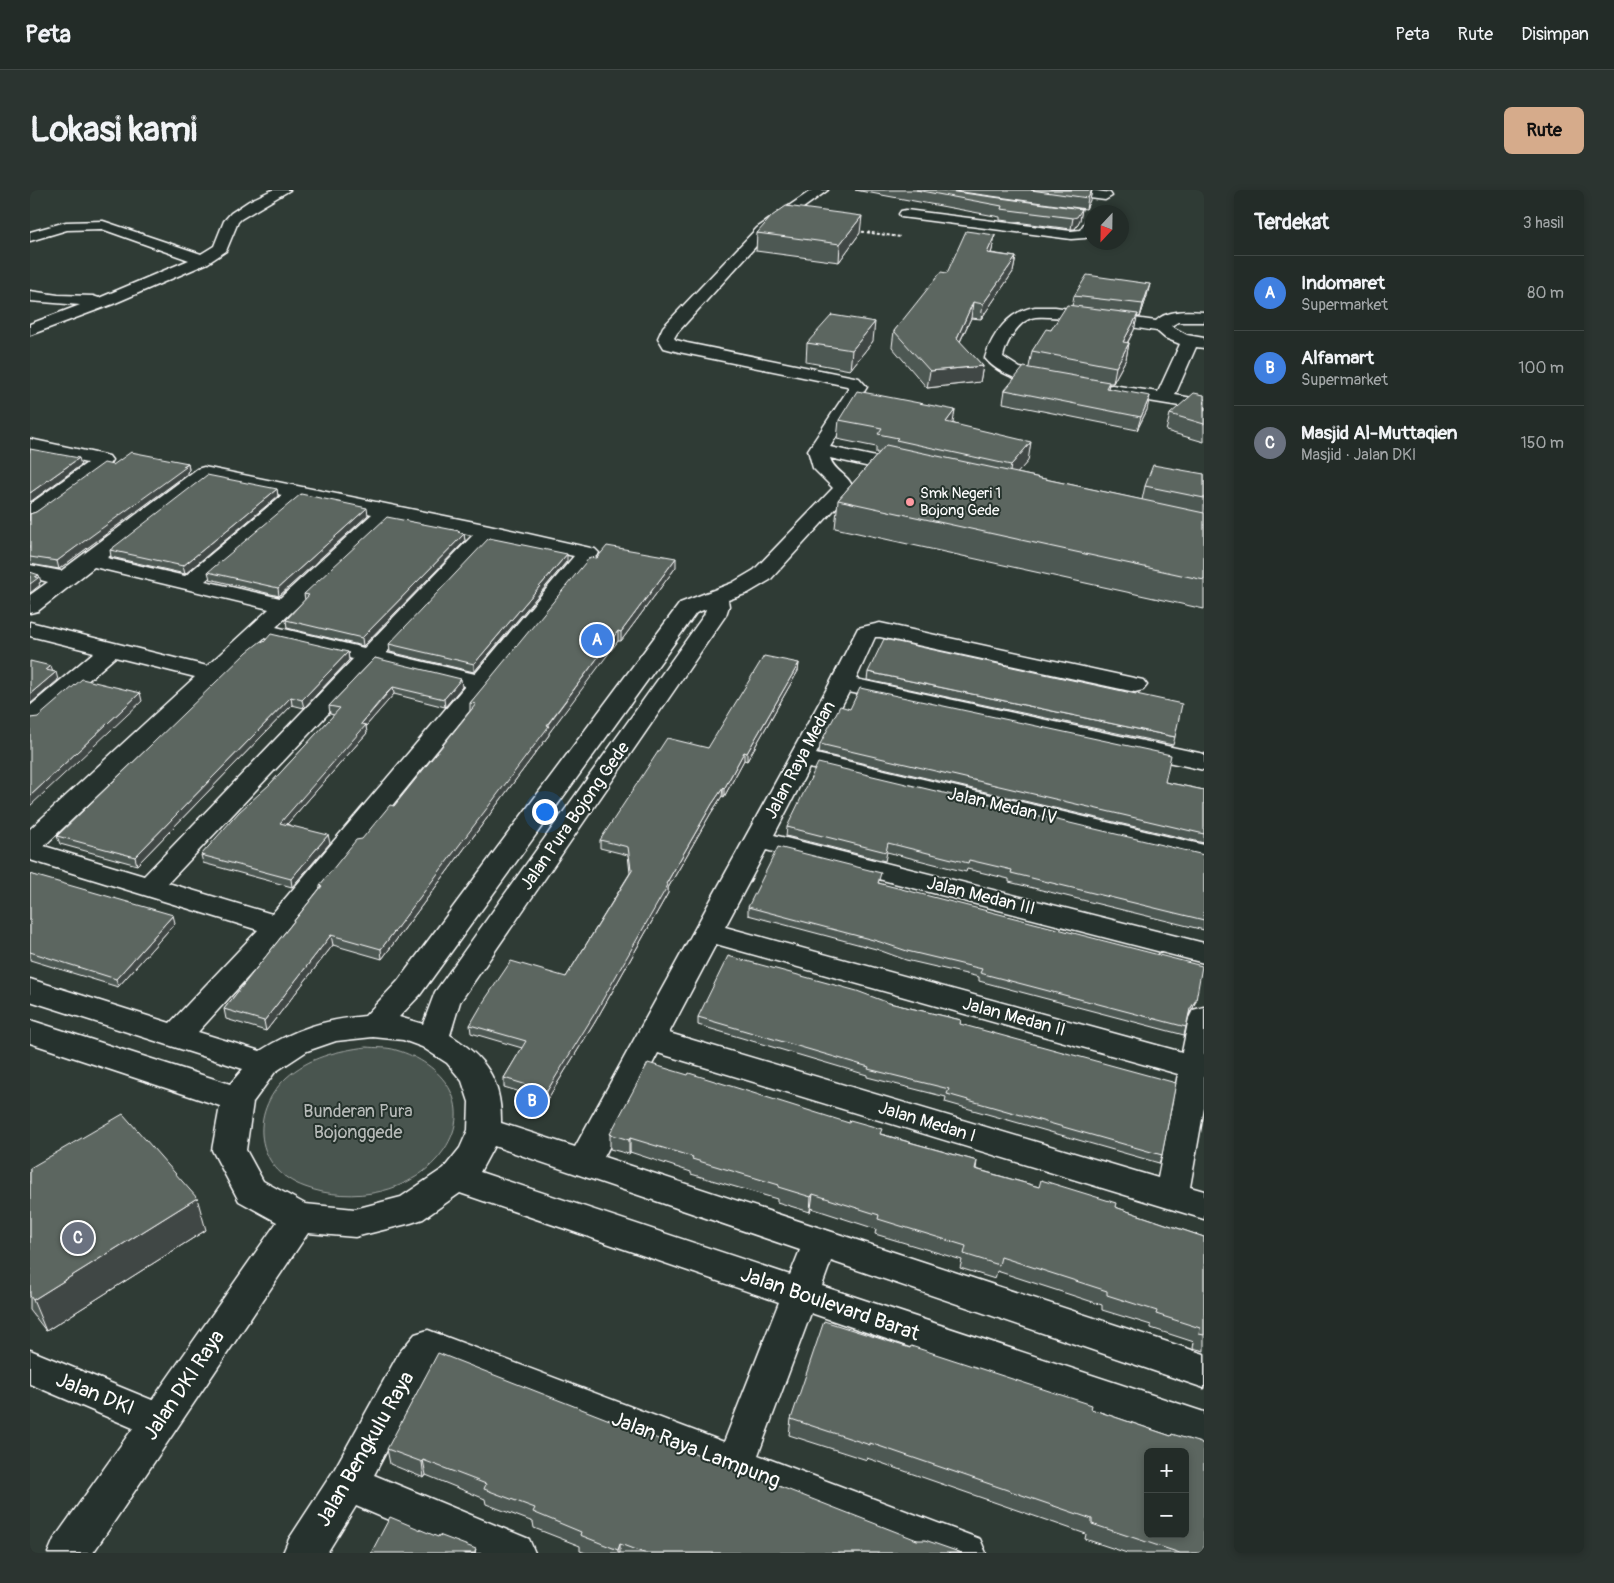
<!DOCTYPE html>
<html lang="id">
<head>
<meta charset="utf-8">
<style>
	body { margin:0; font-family:Pangolin,sans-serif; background:#2b3430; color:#f1f3f6 }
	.controls { position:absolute; right:15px; bottom:15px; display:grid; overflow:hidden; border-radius:8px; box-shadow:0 2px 8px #0003 }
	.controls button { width:45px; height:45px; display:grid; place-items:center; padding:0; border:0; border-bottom:1px solid #404845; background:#232c28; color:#f1f3f6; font:25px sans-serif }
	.compass { position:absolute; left:1054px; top:15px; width:45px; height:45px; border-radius:50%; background:#232c28; box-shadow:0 2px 8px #0003; rotate:202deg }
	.you { position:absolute; left:514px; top:621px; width:18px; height:18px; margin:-12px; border:4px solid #fff; border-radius:50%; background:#1a73e8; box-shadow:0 0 0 8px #1a73e833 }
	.badge { display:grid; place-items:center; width:32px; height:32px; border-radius:50%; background:#d6ab8b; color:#fff; font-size:16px; font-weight:700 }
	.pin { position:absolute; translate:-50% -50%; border:2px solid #fff; box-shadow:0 1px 5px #0006 }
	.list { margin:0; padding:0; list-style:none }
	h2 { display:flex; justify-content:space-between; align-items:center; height:65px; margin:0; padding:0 20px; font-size:21px }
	h2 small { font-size:16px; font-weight:400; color:#a3a7a8 }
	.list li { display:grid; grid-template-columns:32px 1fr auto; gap:15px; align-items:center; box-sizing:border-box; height:75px; padding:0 20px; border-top:1px solid #404845 }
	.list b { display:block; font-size:19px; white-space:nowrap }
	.list p { margin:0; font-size:16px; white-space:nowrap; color:#a3a7a8 }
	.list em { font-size:16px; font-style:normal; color:#a3a7a8 }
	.map { position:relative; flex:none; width:1174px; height:1363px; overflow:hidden; border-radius:8px }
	header { display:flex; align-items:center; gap:30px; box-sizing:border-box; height:70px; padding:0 25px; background:#232c28; border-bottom:1px solid #404845 }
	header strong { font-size:24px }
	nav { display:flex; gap:28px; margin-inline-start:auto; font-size:18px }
	.intro { display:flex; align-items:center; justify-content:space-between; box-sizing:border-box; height:120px; padding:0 30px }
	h1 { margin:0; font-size:35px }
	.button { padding:12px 22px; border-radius:8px; background:#d6ab8b; color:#111; font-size:18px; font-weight:700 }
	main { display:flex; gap:30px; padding:0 30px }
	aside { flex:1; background:#232c28; border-radius:8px; box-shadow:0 2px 8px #0003 }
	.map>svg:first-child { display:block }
</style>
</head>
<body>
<header>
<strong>Peta</strong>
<nav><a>Peta</a><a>Rute</a><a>Disimpan</a></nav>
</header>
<div class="intro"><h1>Lokasi kami</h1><a class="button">Rute</a></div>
<main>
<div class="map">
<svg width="1174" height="1363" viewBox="0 0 1174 1363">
	<rect width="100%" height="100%" fill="#2f3b35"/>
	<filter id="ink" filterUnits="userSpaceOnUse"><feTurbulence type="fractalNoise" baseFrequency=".02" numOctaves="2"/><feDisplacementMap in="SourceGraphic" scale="10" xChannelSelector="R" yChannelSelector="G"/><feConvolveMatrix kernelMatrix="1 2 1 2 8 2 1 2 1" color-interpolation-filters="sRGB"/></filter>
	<g filter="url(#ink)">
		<path fill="#4a544f" stroke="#a4aaa7" d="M336,857c10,1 21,0 30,3 46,13 79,54 48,100 -30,44 -93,54 -139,37 -51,-18 -56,-74 -19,-109 23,-21 51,-27 80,-31z"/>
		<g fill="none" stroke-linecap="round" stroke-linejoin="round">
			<defs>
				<g id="street">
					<path d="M242,0h18l-49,29 -3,3 -12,29 -18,12 -95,41 -83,31v-11l50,-19 -50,-4v-10l28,4 35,1 6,2 90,-38 -87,-31 -35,1 -37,11v-9l36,-10 37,-1 98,33 13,-8 10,-25 7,-8 18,-12z"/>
					<path d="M782,0h16l-61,44 -90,99 -3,5 2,2 11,3 172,35 8,9 -37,60 87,19 3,4 -3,4 -7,2 -80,-18c4,14 20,17 23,31l-83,91 -22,13 -20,7 1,6 -3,9 -266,387 -10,33c35,22 52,45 51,88l74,24 255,-464 28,-55 22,-5 263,57 4,5 -4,5 -8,2 -255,-55h-5l-19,42 348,75v16l-355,-78 -33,62 388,91v18l-395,-95 -35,67 430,108v20l-438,-113 -41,77 457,125 7,-34 4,-8 11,-3v101l-14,79 14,4v28l-546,-166 -54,104 600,197v34l-373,-127 -9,25 382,126v36l-393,-135 -53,142 222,84 6,14h-72l-479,-188 -10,12 -51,98 155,64 6,14h-69l-110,-47 -29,47h-44l6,-14 45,-69 65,-117 16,-19 13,-4 296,112 55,-140 -319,-109 -37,26 -12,4 -56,14 -47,-4 -215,320h-45l6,-14 79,-111 -103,-44v-34l122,50 125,-178 -38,-21 -27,-51 8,-44 -190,-63v-23l200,64 13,-15 -213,-68v-22l140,44 88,-93 -228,-70v-31l165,-152 -80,-20 -76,66 -9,2v-19l64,-54 -64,-16v-14l177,44 62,-57 -175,-42 -56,44 -8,2v-18l18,-13 -18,-5v-12l31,6 136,-102 7,-2 285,58 106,24 4,4 -4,4 -307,376 -90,99 62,19c35,-22 63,-31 105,-35l33,-35 282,-378 52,-20 22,-13 79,-82 -20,-20 -5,-18 39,-59 2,-3 -2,-2 -168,-34 -15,-4 -6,-10 5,-11 94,-99zM178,290l74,15 -97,81 -78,-18zM272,309l70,15 -92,84 -75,-17zM361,328l82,17 -109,113 -88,-21zM463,349l81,17 -99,118 -89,-21zM676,419l-2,6 -269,377 -12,32 -24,-7 21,-22 276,-382zM234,448l89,21 -209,217 -100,-30zM345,474l90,22 -193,228 -104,-31zM686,754l462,130 -20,104 -489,-145zM343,847l30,3 19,7 25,16 15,18 7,21 -1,28 -8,18 -16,20 -43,29 -46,12 -50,-5 -42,-23 -17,-31 7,-48 22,-30 32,-21 29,-10zM464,956l306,104 -10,25 -310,-103z"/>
					<path d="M1021,0h40l19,3 2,3 -7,4 -47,-6z"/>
					<path d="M876,20l165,21 9,-1 7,-11 5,-1v17l-7,3 -14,1 -170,-22 -2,-3 2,-3z"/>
					<path d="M1005,117h20l101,14c11,-12 34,-10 48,-9v10h-26l-7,4 16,9 17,3v10l-8,-1 -21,48 29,5v10l-92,-15 -6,-1 -3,-4 3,-4 6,-1 46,7 22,-48 -15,-6 -8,-7c-22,-3 -111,-19 -126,-13 -14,5 -25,25 -28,39l17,11 41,8 3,4 -3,4c-21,5 -63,-8 -76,-26 7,-24 24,-47 50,-51z"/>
					<path d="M0,249l79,17 3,4 -4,6 -71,52 -7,2v-16l57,-41 -57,-12z"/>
				</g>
			</defs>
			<use href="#street" stroke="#fff" stroke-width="3"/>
			<path stroke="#fff" stroke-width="2" stroke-dasharray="3 2" stroke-linecap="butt" d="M827,41l44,6"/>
			<use href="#street" fill="#26332d" fill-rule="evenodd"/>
		</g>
		<g fill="#4e5853" stroke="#fff">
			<path d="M825,0h86l141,19 -2,11 -5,9h-4l-71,-9v-3z"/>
			<path d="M917,0h145l-2,10 -4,9z"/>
			<path d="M727,43h103l-21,29 -83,-11z"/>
			<path d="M965,45l-3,15 -1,3 25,4 -3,15 -32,47 -10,-1 -11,24 23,24 -3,16 -53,6 -35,-41 2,-16 53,-58z"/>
			<path d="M1044,106h73l-7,21h-3l-3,13 -6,12 1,1 -3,16 -13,24h-4l-1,6 39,21 -10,20 -134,-27 2,-13 24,-23 3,-16 40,-45z"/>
			<path d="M843,151l-23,29 -44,-8 1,-19z"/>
			<path d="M1174,205v47l-38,-11 4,-17z"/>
			<path d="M809,230l114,3 75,38 -11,12 125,27 3,-14 59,-12v135l-369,-81 3,-28 41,-47h-3v-6l-39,-8z"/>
			<path d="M158,273l1,7 -2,2v2l-128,95 -29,-5v-50l6,-2 77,-47z"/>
			<path d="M247,299l1,7 -93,78 -74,-17 -1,-7z"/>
			<path d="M338,325l-89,81 -69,-17 -2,-7z"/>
			<path d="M429,341v2l5,1 1,7 -102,105 -76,-18 -1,-8 19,-20 -1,-6z"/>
			<path d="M567,368l79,9 -55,74h-3l-22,28 -47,64v2l-167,224 -49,-14 -67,86 -40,-12 -2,-10 96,-121v-3l74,-79 76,-95v-8z"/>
			<path d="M537,371l-93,111 -84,-20 -1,-8z"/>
			<path d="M318,462l1,8 -45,48 -12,-3 -155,160 -77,-21 -3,-8z"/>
			<path d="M345,468l87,29 -17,20 -51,-13 -9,10 -19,22 1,7 -80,91 43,19 -38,44 -89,-24 -2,-8 69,-71 64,-69 -4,-1 -1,-8z"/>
			<path d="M769,473l-1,8 -51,90 -3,-1 -20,37 -2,-1 -11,17 -43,75v5l-73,129 -48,78 -43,-13v-9l18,-30 -51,-15 -1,-8 96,-48 64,-104 -2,-18 -28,-7v-8l108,-92z"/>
			<path d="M838,482l307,65 -2,8 -306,-65z"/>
			<path d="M790,554l345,38 39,8v53l-385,-90z"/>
			<path d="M757,637l417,28v75l-195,-48v-3l-42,-10 -1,3 -79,-20 -2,9 -99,-25z"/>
			<path d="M0,684l145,49 -57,64 -88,-27z"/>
			<path d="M849,693l317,117 -3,8 -4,7 -5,20 -205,-54v-4l-73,-17 -30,-11 -128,-34v-8z"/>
			<path d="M859,813l72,17 -1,4 202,131 -3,8 -214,-61 1,-5 -79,-20v-2l-169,-50v-8z"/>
			<path d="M580,944h271l96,27 -1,8 63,18 76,20 89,30v114l-11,-3 1,-6 -43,-14v-3l-49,-15v-5l-105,-34 -2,8 -35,-11 2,-8 -87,-26 1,-5 -65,-21 -1,4 -33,-10v-3l-86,-25v-2l-61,-20 -1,2 -19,-5z"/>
			<path d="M0,978l176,62 -160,101 -16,-21z"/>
			<path d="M1061,1219l80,27 1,-2 32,119h-77l-42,-14 1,-5 -219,-76v2l-78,-25 2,-16z"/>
			<path d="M357,1259l530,91 45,13h-376l-6,-2v-5l-46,-18 -1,-6 -47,-18 -1,-5 -59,-24 -2,3 -34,-14z"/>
		</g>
		<g fill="#404744" stroke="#fff">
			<path d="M1062,0l-2,10 -4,9 2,-11z"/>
			<path d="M1052,19l-2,11 -5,9h-4l2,-11z"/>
			<path d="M832,26l-2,17 -21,29 1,-18z"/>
			<path d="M965,45l-3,15 -7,18 2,-15z"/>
			<path d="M986,67l-3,15 -32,47 2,-15z"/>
			<path d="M1120,94l-3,12 -7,21 3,-13z"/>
			<path d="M943,112l-2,16 -17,36 3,-16z"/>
			<path d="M1108,124l-4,16 -15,28 4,-16z"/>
			<path d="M845,132l-2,19 -23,29 2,-20z"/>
			<path d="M1099,153l-3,16 -13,24 3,-16z"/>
			<path d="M953,176l-3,16 -53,6 3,-17z"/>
			<path d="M1120,206l-3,14 -10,20 4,-13z"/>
			<path d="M925,220l-3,19 -6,-7z"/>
			<path d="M1001,252l-3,19 -20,23 3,-19z"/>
			<path d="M49,268l2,7 -51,37v-9z"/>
			<path d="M158,273l1,7 -2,2v2l-128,95 -2,-8z"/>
			<path d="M247,299l1,7 -93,78 -2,-8z"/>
			<path d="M337,318l1,7 -89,81 -1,-8z"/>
			<path d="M434,344l1,7 -102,105 -1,-8z"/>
			<path d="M537,364v7l-93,111v-8z"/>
			<path d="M646,368v9l-55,74v-9z"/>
			<path d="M9,385l2,7 -2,1 1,2 -10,8v-9l5,-7z"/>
			<path d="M588,441v10l-69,92v2l-167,224 -1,-10 215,-289z"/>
			<path d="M318,462l1,8 -45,48 -2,-8z"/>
			<path d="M769,473l-1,8 -51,90v-8z"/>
			<path d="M21,476l2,7 -7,-3z"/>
			<path d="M26,482l2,8 -28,24v-10z"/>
			<path d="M431,489l1,8 -17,20 -1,-8z"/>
			<path d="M363,497l1,7 -28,32 1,7 -86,98 -1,-8 81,-99z"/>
			<path d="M110,503l2,8 -112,105v-10z"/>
			<path d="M261,507l1,8 -155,160 -2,-8z"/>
			<path d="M714,562v8l-20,37v-8z"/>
			<path d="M693,598l-1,8 -11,17 -43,75v5l-73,129 -48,78v-9l119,-207 46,-80z"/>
			<path d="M298,645l2,8 -38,44 -1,-8z"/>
			<path d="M143,725l2,8 -57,64 -2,-8z"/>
			<path d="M301,745l2,10 -67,86 -2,-10z"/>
			<path d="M1166,810l-3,8 -6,9 3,-8z"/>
			<path d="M600,948v14l-1,2v-14z"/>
			<path d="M783,1004l-2,14 -1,4 1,-15z"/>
			<path d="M167,1008l9,32 -160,101 -13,-31z"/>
			<path d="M393,1270l3,15 -2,3 -2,-16z"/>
			<path d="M590,1354v9h-2v-3z"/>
		</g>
		<g fill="#5b6661" stroke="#fff" fill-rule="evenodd">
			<path d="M886,0h25l141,19 -5,8 -4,1 -72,-9 1,-3z"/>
			<path d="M1001,0h61l-4,8z"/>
			<path d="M756,16l76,10 -22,28 -83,-11 15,-17z"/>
			<path d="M936,41l29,4 -8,18 29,4 -33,47 -10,-2 -16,36 26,28 -53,5 -36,-40 47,-59 6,1z"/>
			<path d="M1057,85l63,9 -7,20 -69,-8z"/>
			<path d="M1037,115l71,9 -15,28 6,1 -13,24 -84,-16 14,-22 5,1z"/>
			<path d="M802,125l43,7 -23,28 -45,-7z"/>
			<path d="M994,177l85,15 -3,6 44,8 -9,21 -136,-27z"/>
			<path d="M827,201l98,19 -9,12 85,20 -20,23 -115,-25 2,-2 -20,-4 4,-6 -43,-8z"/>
			<path d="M1164,203l10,2v29l-34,-10z"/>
			<path d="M856,255l318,68v67l-366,-80z"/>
			<path d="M0,259l49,9 -49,35z"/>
			<path d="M101,262l57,11 -5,3 3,1 -129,94 -27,-4v-43l6,-2 68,-49 9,2z"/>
			<path d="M1123,275l51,9v24l-59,-12z"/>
			<path d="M177,285l70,14 -94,77 -73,-16z"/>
			<path d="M271,304l66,14 -89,80 -70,-16z"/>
			<path d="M357,327l72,14 -1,1 6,2 -102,104 -76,-18 23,-25 -5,-1z"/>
			<path d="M459,348l78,16 -93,110 -85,-20z"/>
			<path d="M577,356l69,12 -55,74 -3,-1 -22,29 -49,65 2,1 -168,223 -50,-14 -67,86 -40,-12 98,-123 -2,-1 36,-45 6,-1 28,-34 4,1 82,-102 -6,-1 120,-146 7,1z"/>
			<path d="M0,382l9,3 -4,2 3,1 -8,6z"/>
			<path d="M241,444l77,18 -46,48 -11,-3 -156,160 -78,-21 190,-184 14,-11 3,1z"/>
			<path d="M854,449l298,65 -7,33 -307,-65z"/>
			<path d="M734,466l35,7 -52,90 -3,-1 -20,37 -1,-1 -11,16 -46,80 2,1 -73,128 -48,78 -43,-13 22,-37 -56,-16 14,-24 27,-40 55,16 67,-108h-2l-3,-22 -28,-7 67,-102 41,10z"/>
			<path d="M345,468l86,21 -17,20 -51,-12 -9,9 -23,28 5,1 -86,98 48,12 -37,44 -90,-24 38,-43 31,-28 70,-76 -11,-2z"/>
			<path d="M0,471l21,5 -5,4 10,2 -26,22z"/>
			<path d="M52,489l58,14 -110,103v-78l8,-1z"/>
			<path d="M830,498l311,67 -6,27 39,8v44l-384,-90 20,-38 10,3z"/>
			<path d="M788,573l386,92v65l-193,-47 1,-3 -43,-10 -1,3 -80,-20 -2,9 -99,-25z"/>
			<path d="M748,657l103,26 -3,10 324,83 -6,34 -6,9 -4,18 -206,-54 2,-4 -75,-18 -30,-10 -129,-34z"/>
			<path d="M0,684l143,41 -57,64 -86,-27z"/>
			<path d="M698,766l129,35 32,12 72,17 -1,4 216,59 -14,72 -215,-61 2,-5 -81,-20 1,-2 -171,-50z"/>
			<path d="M618,873l40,12 1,-2 160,50 1,-3 32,9 -2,5 97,27 -2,8 64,18 2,-7 75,23 -1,4 89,30v98l-5,-1 1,-6 -44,-14 1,-3 -50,-16v-4l-106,-34 -2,8 -35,-11 2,-8 -88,-27 1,-4 -66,-21 -2,3 -33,-10 1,-2 -87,-26 1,-2 -63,-19 -1,2 -19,-6z"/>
			<path d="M93,924l74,84 -164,102 -3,-4v-128z"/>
			<path d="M794,1131l86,27 1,-2 181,59 -1,4 80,27 1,-2 32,10v109h-24l-88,-29v-5l-222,-76v2l-79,-26zM1118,1262h37v82h-37z"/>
			<path d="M408,1163l479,187h8l37,13h-318l-24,-9 -2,6 -38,-15 1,-3 -48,-20 2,-4 -51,-19 2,-5 -63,-24 -1,2 -35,-13z"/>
			<path d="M360,1327l48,20 1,-2 37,14 -1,3 1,1h-105z"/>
		</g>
	</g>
	<circle fill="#ff9aa2" stroke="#26332d" stroke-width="2" cx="880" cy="312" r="5"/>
	<g text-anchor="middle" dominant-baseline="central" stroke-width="4" stroke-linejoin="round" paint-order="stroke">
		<g font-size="15" fill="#fff" stroke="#26332d" text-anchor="start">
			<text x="890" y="303">Smk Negeri 1<tspan x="890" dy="17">Bojong Gede</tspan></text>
		</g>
		<g font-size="18" fill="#fff" stroke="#26332d">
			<text transform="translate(770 570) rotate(-62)">Jalan Raya Medan</text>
			<text transform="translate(972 616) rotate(13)">Jalan Medan IV</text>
			<text transform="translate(545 626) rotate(-55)">Jalan Pura Bojong Gede</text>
			<text transform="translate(951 706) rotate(14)">Jalan Medan III</text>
			<text transform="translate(984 827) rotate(15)">Jalan Medan II</text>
			<text transform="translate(897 932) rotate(17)">Jalan Medan I</text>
		</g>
		<g font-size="18" fill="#b7bbb9" stroke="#26332d">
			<text x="328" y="921">Bunderan Pura<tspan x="328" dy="21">Bojonggede</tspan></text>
		</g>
		<g font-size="21" fill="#fff" stroke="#26332d">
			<text transform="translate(800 1114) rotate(19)">Jalan Boulevard Barat</text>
			<text transform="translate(154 1195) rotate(-56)">Jalan DKI Raya</text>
			<text transform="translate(65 1204) rotate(22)">Jalan DKI</text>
			<text transform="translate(335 1259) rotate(-60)">Jalan Bengkulu Raya</text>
			<text transform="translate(666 1260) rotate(21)">Jalan Raya Lampung</text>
		</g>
	</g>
</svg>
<div class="controls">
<button>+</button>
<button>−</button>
</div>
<svg class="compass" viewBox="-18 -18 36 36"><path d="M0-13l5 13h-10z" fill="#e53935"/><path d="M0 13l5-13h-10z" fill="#a3a7a8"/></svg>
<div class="you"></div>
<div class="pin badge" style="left:567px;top:450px;background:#3f7fe0">A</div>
<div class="pin badge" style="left:502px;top:911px;background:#3f7fe0">B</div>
<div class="pin badge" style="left:48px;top:1048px;background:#6b7280">C</div>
</div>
<aside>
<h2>Terdekat<small>3 hasil</small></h2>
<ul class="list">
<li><span class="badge" style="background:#3f7fe0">A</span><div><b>Indomaret</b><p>Supermarket</p></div><em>80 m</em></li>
<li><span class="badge" style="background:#3f7fe0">B</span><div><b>Alfamart</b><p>Supermarket</p></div><em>100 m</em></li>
<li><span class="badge" style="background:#6b7280">C</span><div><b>Masjid Al-Muttaqien</b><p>Masjid · Jalan DKI</p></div><em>150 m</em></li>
</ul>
</aside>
</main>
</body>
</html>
